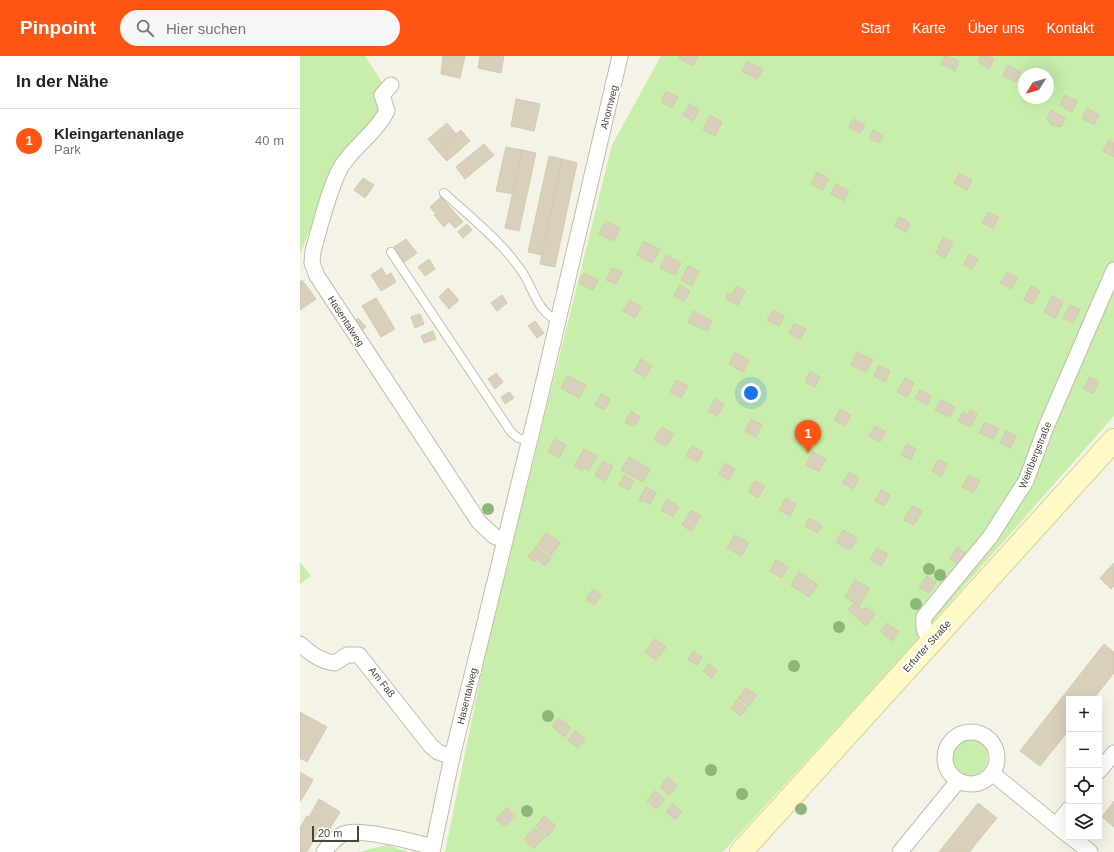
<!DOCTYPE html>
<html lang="de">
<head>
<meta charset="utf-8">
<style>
	body { margin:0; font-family:Arial,sans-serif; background:#f6f6f6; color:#202124 }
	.controls { position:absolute; right:12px; bottom:12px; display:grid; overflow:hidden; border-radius:0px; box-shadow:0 4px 16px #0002 }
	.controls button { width:36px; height:36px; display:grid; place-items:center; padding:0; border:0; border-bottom:1px solid #e0e0e0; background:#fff; color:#202124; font:20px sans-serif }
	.compass { position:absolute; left:718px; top:12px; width:36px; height:36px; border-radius:50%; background:#fff; box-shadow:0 4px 16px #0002; rotate:233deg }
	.scale { position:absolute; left:12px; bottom:10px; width:47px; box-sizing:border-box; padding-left:4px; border:2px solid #494435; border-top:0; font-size:11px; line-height:14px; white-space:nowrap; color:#494435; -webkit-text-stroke:3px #fff; paint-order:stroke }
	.you { position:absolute; left:451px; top:337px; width:14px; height:14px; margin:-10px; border:3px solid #fff; border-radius:50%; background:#1a73e8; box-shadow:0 0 0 6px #1a73e833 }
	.badge { display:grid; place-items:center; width:26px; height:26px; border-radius:50%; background:#ff5514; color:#fff; font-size:13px; font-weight:700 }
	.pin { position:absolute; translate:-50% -33px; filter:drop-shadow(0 1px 2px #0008) }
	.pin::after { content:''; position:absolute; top:21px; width:14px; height:12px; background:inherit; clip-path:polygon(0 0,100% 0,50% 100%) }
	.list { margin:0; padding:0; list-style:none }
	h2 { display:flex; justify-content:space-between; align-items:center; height:52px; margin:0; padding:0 16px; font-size:17px }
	h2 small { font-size:13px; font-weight:400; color:#757577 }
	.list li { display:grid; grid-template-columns:26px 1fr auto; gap:12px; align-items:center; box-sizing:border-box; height:64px; padding:0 16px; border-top:1px solid #e0e0e0 }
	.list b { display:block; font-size:15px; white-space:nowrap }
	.list p { margin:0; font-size:13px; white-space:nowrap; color:#757577 }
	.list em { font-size:13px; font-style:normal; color:#757577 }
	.icon { flex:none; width:22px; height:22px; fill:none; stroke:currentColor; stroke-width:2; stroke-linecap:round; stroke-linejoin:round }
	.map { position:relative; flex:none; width:814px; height:796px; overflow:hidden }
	header { display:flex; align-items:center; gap:24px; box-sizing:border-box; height:56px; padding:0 20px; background:#ff5514; color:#fff }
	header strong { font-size:19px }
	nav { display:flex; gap:22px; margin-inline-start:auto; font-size:14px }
	.search { width:280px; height:36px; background:#f6f6f6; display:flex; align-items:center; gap:10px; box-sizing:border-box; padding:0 14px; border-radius:22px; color:#757577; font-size:15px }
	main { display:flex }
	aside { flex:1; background:#fff }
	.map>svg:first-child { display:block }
</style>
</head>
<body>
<header>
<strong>Pinpoint</strong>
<div class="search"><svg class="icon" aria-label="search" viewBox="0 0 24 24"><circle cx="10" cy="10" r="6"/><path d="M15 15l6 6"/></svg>Hier suchen</div>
<nav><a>Start</a><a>Karte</a><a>Über uns</a><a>Kontakt</a></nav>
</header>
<main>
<aside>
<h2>In der Nähe<small></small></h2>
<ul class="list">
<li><span class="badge">1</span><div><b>Kleingartenanlage</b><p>Park</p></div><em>40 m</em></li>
</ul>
</aside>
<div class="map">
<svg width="814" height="796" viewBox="0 0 814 796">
	<rect width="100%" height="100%" fill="#f5f3e7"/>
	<g fill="#c7eeab" fill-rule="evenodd">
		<path d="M0,0h65l18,28 -9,11 7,18 -42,48 -39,93z"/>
		<path d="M361,0h453v360l-198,225 -193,211h-278l40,-197 127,-510zM724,18h24v24h-24z"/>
		<path d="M0,506l11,14 -11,8z"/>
		<circle cx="669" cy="701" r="19"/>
		<path d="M87,789l21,7h-50z"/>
	</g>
	<g fill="#d8d0bb" stroke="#d4caad">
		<path d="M143,0h22l-5,22 -19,-4z"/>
		<path d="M180,0h24l-3,17 -23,-5z"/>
		<path d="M380,0h17l1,1 -6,9 -13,-8z"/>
		<path d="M645,0l14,5 -4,10 -14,-7z"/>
		<path d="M680,0l14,2 -5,10 -11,-6z"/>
		<path d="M447,5l16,8 -6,10 -15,-8z"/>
		<path d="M708,9l13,7 -5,10 -13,-6z"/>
		<path d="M366,35l12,6 -6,11 -11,-6z"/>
		<path d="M765,39l12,6 -5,11 -12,-7z"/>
		<path d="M216,43l24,5 -6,27 -23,-5z"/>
		<path d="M390,48l9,6 -6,11 -10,-6z"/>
		<path d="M787,52l12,7 -5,10 -12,-7z"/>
		<path d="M751,54l14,8 -4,9 -9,-2 -5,-6z"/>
		<path d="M410,59l12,7 -7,14 -12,-7z"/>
		<path d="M553,63l12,6 -5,8 -11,-6z"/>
		<path d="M147,67l9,11 -19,16 -9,-11z"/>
		<path d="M161,74l9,11 -23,20 -10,-11z"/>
		<path d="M573,74l10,6 -4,7 -10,-5z"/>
		<path d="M809,84l5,3v14l-11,-6z"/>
		<path d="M184,88l10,11 -29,24 -9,-12z"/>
		<path d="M206,91l16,3 -9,44 -17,-3z"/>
		<path d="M222,94l14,3 -17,78 -14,-3z"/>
		<path d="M249,100l13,3 -20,96 -14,-3z"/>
		<path d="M262,103l15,4 -22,104 -15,-3z"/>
		<path d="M517,116l12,7 -7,11 -11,-6z"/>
		<path d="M659,117l13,7 -5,10 -13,-7z"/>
		<path d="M63,122l11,7 -9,13 -11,-8z"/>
		<path d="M536,128l13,7 -5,10 -13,-7z"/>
		<path d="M141,141l22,25 -8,6 -6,-6 -5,5 -10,-12 2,-1 -6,-7z"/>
		<path d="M688,156l11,5 -6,11 -11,-5z"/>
		<path d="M599,161l11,6 -4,9 -11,-6z"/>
		<path d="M306,165l14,7 -6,13 -15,-7z"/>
		<path d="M167,168l5,6 -9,8 -5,-6z"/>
		<path d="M643,181l10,5 -8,16 -9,-5z"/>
		<path d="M106,183l11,14 -13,9 -10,-15z"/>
		<path d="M344,185l16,9 -8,13 -15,-8z"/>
		<path d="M669,198l9,5 -6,10 -8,-4z"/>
		<path d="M366,199l15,8 -6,12 -15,-7z"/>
		<path d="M129,203l6,10 -10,7 -7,-9z"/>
		<path d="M388,210l11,5 -7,15 -11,-6z"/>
		<path d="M82,212l4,8 5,-3 5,9 -15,9 -10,-16z"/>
		<path d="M312,212l10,4 -6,12 -10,-4z"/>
		<path d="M707,216l11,6 -7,11 -11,-6z"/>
		<path d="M284,217l14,7 -5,10 -14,-7z"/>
		<path d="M2,224l14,19 -16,11v-28z"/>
		<path d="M380,229l10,6 -6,10 -10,-5z"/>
		<path d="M436,230l9,5 -7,14 -12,-6 2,-6 4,2z"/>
		<path d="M731,230l9,5 -8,13 -8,-5z"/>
		<path d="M148,232l11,12 -10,9 -10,-12z"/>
		<path d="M202,239l5,8 -10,8 -6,-8z"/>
		<path d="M752,240l11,6 -8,16 -11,-6z"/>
		<path d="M76,242l19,31 -14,8 -19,-31z"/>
		<path d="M330,244l11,7 -6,11 -12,-7z"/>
		<path d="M770,249l10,5 -7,13 -10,-5z"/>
		<path d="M473,254l11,6 -5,10 -12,-6z"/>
		<path d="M393,255l19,10 -5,10 -19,-9z"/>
		<path d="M120,258l4,10 -9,4 -4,-11z"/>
		<path d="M58,262l8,9 -6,4 -7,-8z"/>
		<path d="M235,265l9,12 -7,5 -9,-12z"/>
		<path d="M494,267l12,6 -6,10 -11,-6z"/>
		<path d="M133,275l3,8 -12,4 -3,-7z"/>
		<path d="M435,296l14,8 -6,12 -14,-8z"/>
		<path d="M557,296l16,8 -7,12 -15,-7z"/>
		<path d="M341,303l11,7 -7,11 -11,-6z"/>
		<path d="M579,309l11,6 -5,11 -11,-6z"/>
		<path d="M510,316l10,5 -5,10 -10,-5z"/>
		<path d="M196,317l7,9 -8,7 -7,-10z"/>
		<path d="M267,320l19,9 -7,13 -18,-10z"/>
		<path d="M790,321l9,5 -6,12 -10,-6z"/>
		<path d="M605,322l9,5 -7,14 -10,-5z"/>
		<path d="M376,324l12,6 -7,12 -11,-6z"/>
		<path d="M620,334l11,6 -4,9 -12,-7z"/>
		<path d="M209,336l5,6 -9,6 -4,-7z"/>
		<path d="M301,338l9,5 -6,11 -9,-5z"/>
		<path d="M415,343l9,5 -7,12 -9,-5z"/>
		<path d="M641,344l14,7 -5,10 -15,-7z"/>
		<path d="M540,353l11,6 -6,11 -11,-6z"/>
		<path d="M670,354l7,4 -6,13 -13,-6 5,-9 5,3z"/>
		<path d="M331,355l9,6 -6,10 -9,-5z"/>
		<path d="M451,363l11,6 -6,12 -11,-6z"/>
		<path d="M685,366l14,7 -6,10 -14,-6z"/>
		<path d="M575,370l11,6 -6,10 -11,-6z"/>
		<path d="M362,371l12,7 -8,12 -12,-7z"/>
		<path d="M706,375l10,5 -6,12 -10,-5z"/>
		<path d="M255,383l11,6 -7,13 -11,-6z"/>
		<path d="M607,388l9,5 -5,11 -10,-5z"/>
		<path d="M392,390l11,6 -5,10 -12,-6z"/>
		<path d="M284,393l13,7 -8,14 -5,-2 -2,3 -8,-5z"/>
		<path d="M513,396l13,7 -7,12 -13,-6z"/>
		<path d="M329,401l21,12 -7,13 -22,-12z"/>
		<path d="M638,404l9,4 -6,12 -9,-5z"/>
		<path d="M303,405l10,5 -8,15 -10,-6z"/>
		<path d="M425,407l10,6 -7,11 -9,-6z"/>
		<path d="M549,416l10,6 -6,11 -10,-6z"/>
		<path d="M324,419l10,6 -5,9 -10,-5z"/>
		<path d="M669,419l11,6 -7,12 -11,-6z"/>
		<path d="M455,425l10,5 -7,12 -10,-6z"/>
		<path d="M346,431l10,6 -6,11 -8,-4 -1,2 -2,-2z"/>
		<path d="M581,434l9,5 -6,11 -9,-5z"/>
		<path d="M486,442l10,6 -6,12 -11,-6z"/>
		<path d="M367,443l12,8 -6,10 -12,-7z"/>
		<path d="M612,450l10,5 -8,14 -10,-5z"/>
		<path d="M391,454l10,6 -10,15 -9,-6z"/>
		<path d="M509,462l13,8 -5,7 -12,-7z"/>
		<path d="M543,474l14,8 -7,12 -14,-8z"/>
		<path d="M246,477l14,10 -9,12 -14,-10z"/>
		<path d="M435,479l14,8 -8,13 -14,-8z"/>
		<path d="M236,491l15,11 -6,8 -8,-7 -3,3 -6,-5z"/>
		<path d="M657,491l8,6 -7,11 -8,-5z"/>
		<path d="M577,492l11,6 -7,12 -11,-7z"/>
		<path d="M476,504l12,7 -6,11 -12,-7z"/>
		<path d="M814,507v23l-3,3 -11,-11z"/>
		<path d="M499,516l19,13 -9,12 -18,-12z"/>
		<path d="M627,520l9,6 -7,11 -10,-6z"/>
		<path d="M555,524l14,8 -9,17 -15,-8z"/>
		<path d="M293,533l8,7 -7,9 -8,-6z"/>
		<path d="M554,547l8,6 -6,8 -8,-7z"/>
		<path d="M566,551l9,7 -9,12 -9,-8z"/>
		<path d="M587,567l12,9 -7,9 -12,-10z"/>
		<path d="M355,583l11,8 -10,13 -11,-8z"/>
		<path d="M804,588l10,8v21l-21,26h-24v31l-29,36 -20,-15z"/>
		<path d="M393,595l9,6 -5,8 -9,-6z"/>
		<path d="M409,608l8,6 -5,8 -9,-7z"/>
		<path d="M446,632l11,7 -8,11 -11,-8z"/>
		<path d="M437,644l10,8 -6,8 -10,-8z"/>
		<path d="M0,656l27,15 -20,35 -7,-4z"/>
		<path d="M259,662l12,10 -7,9 -12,-11z"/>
		<path d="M275,675l10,8 -7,9 -10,-8z"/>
		<path d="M0,716l13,8 -13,22z"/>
		<path d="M368,721l9,8 -8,10 -9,-8z"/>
		<path d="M355,735l10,8 -9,10 -9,-8z"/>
		<path d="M19,743l21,13 -11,18 -20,-13z"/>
		<path d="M814,745v26l-12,-10z"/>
		<path d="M678,747l19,15 -28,34h-30z"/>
		<path d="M372,748l10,8 -6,8 -10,-8z"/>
		<path d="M207,751l9,9 -11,11 -9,-8z"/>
		<path d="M7,760l15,9 -15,27h-7v-24z"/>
		<path d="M244,760l12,10 -8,10 -12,-10z"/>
		<path d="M234,772l11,8 -11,13 -10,-9z"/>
	</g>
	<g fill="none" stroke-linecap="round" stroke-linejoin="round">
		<defs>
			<g id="service">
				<path d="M144,137c28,25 58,49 79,80 11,18 15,40 36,48"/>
				<path d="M91,196l120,180 7,6 11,3"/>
			</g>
			<g id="minor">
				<path d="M91,29l-9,10 5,16c-11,22 -33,35 -46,56 -12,21 -21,60 -28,84l-1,12 5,13 162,246 15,14 10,4"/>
				<path d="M632,585c-8,-8 -9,-13 -8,-24l66,-80 36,-56 20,-54 68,-157"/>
				<path d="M0,588c10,9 20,17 35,19l12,-8h12l72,91 7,6 14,5"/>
				<circle cx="671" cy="702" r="26"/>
				<path d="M799,715l15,-18"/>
				<path d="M692,717l77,63"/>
				<path d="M756,769l13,-16"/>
				<path d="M771,781l19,15"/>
				<path d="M24,796c6,-8 13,-17 23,-19 18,-4 67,9 86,14"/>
				<path d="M132,796l20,-95 86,-351 82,-350"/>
				<path d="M600,796l58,-71"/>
			</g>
			<path id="secondary" d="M441,796l373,-412"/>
		</defs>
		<use href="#service" stroke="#c2bca8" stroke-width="10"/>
		<use href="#minor" stroke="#c2bca8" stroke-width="17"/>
		<use href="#secondary" stroke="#d9d091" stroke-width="24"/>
		<use href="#service" stroke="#fff" stroke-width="8"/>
		<use href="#minor" stroke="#fff" stroke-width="15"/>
		<use href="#secondary" stroke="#fff9c7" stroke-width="22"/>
	</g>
	<g fill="#8eb57a">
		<circle cx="188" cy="453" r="6"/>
		<circle cx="629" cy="513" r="6"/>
		<circle cx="640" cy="519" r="6"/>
		<circle cx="616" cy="548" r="6"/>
		<circle cx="539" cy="571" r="6"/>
		<circle cx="494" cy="610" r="6"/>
		<circle cx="248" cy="660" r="6"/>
		<circle cx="411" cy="714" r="6"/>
		<circle cx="442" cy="738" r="6"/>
		<circle cx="501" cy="753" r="6"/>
		<circle cx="227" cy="755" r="6"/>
	</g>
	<g text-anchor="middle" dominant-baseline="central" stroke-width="4" stroke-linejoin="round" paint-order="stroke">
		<g font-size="10" fill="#494435" stroke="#fff">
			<text transform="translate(309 51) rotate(-76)">Ahornweg</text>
			<text transform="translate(46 265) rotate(57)">Hasentalweg</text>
			<text transform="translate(735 399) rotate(-68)">Weinbergstraße</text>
			<text transform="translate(627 590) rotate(-48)">Erfurter Straße</text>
			<text transform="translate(82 626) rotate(52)">Am Faß</text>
			<text transform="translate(167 640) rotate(-76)">Hasentalweg</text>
		</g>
	</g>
</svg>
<div class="controls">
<button>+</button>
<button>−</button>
<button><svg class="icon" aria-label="locate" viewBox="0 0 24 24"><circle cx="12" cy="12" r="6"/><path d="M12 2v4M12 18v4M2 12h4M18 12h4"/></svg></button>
<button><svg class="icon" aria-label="layers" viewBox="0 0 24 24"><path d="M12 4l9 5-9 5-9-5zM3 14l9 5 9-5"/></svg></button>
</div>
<svg class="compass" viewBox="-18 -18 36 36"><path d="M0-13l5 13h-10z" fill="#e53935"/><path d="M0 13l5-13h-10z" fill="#757577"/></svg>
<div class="scale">20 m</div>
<div class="you"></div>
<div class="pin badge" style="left:508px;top:397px">1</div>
</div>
</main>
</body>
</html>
